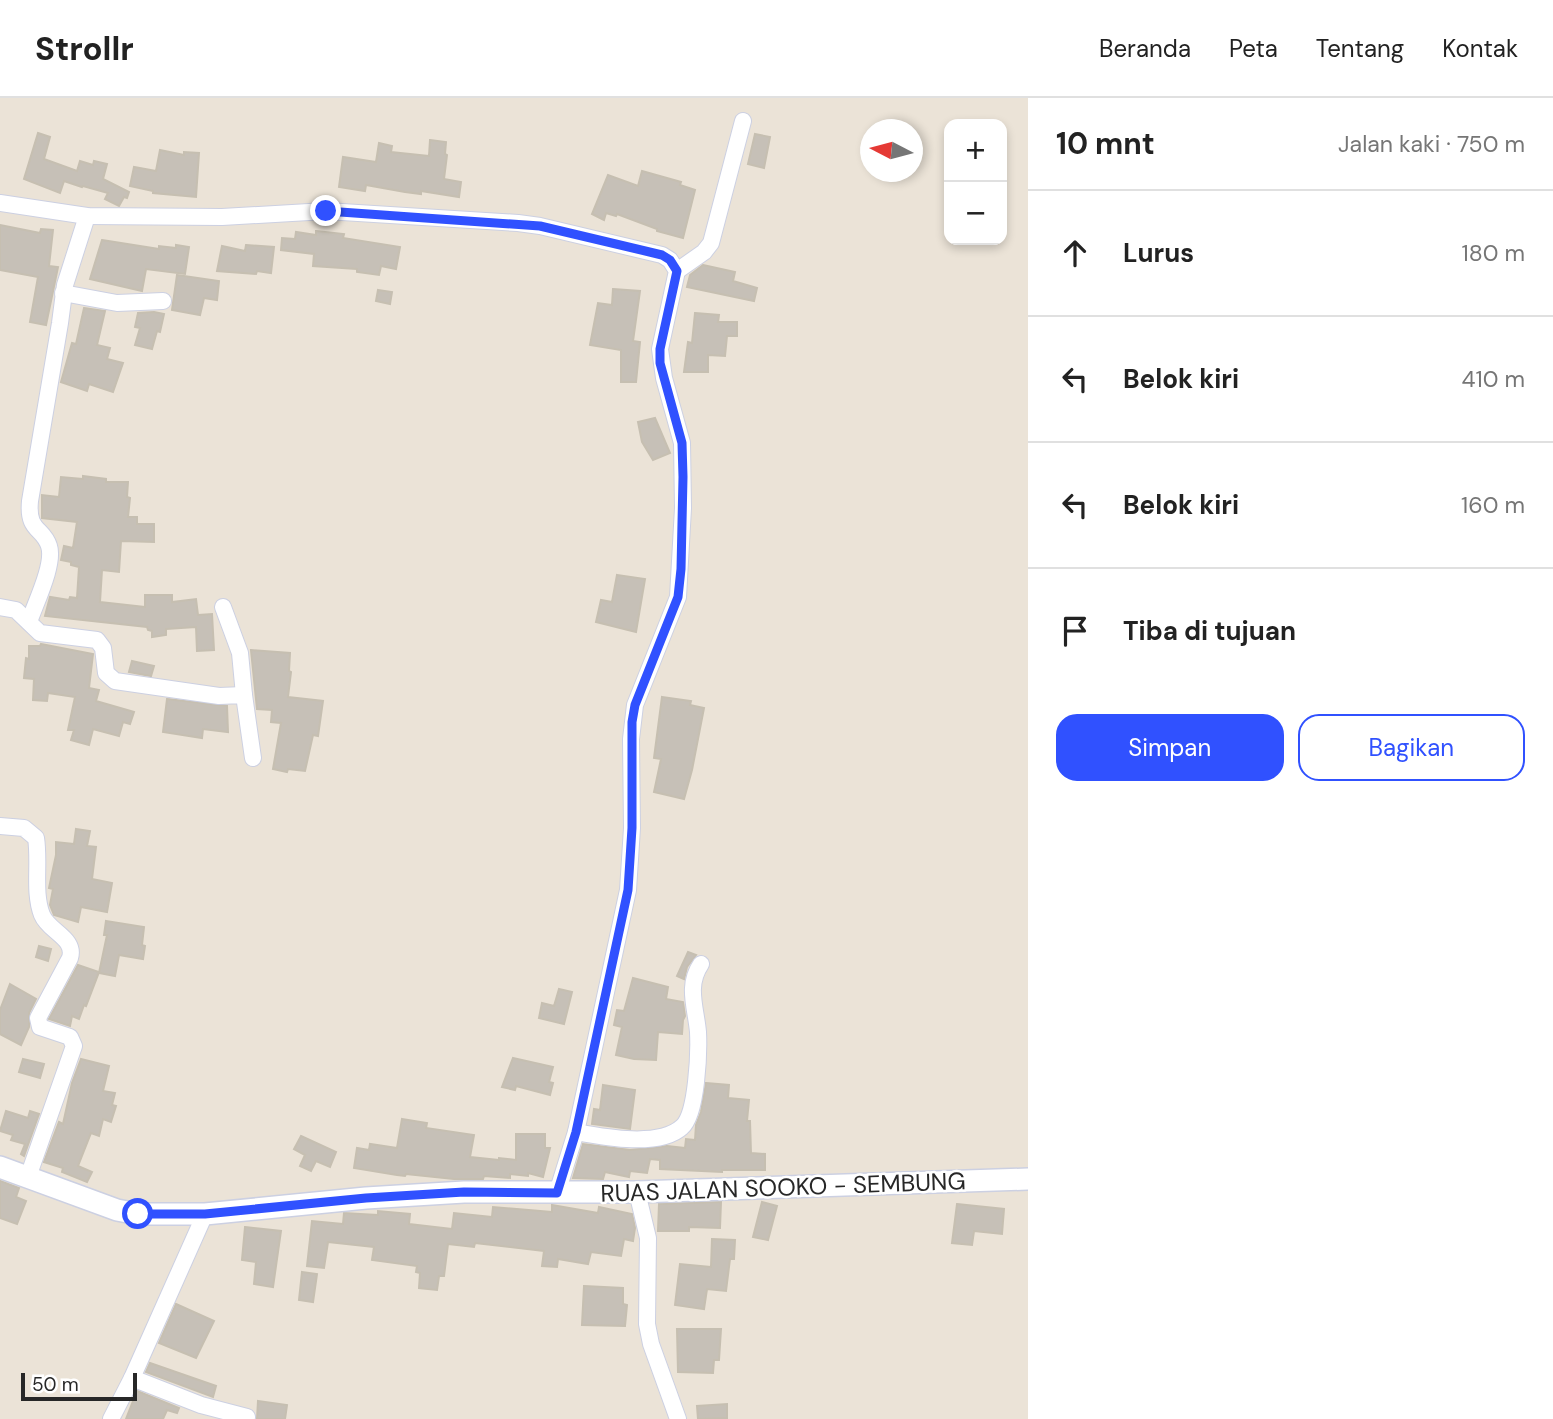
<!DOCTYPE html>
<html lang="id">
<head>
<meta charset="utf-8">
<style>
	body { margin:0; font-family:"DM Sans",sans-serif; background:#f6f6f6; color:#222 }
	.controls { position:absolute; right:21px; top:21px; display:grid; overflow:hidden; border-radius:14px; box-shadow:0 4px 10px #0003 }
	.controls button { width:63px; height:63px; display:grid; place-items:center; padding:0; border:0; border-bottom:2px solid #e0e0e0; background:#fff; color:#222; font:35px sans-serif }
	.compass { position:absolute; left:860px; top:21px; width:63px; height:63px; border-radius:50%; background:#fff; box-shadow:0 4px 10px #0003; rotate:276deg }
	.scale { position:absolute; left:21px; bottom:18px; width:116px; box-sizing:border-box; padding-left:7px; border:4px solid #272727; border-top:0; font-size:19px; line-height:24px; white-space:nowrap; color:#272727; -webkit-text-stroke:5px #fff; paint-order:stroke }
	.stop { position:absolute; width:21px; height:21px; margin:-16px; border:5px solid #3051ff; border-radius:50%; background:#fff }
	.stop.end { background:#3051ff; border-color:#fff; box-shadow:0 2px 7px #0008 }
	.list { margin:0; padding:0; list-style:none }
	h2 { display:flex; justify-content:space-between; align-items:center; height:91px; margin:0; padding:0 28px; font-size:30px }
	h2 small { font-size:23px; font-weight:400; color:#767676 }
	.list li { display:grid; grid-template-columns:46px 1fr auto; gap:21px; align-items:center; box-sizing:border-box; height:126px; padding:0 28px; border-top:2px solid #e0e0e0 }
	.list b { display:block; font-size:26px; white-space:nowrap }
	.list em { font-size:23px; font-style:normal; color:#767676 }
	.actions { display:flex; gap:14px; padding:21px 28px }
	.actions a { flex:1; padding:16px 0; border:2px solid #3051ff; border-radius:21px; text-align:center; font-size:24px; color:#3051ff }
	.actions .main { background:#3051ff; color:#fff }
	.icon { flex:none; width:38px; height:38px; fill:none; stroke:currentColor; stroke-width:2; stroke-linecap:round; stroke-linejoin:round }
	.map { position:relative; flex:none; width:1028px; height:1321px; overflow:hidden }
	header { display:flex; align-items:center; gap:42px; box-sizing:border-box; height:98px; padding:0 35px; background:#fff; border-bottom:2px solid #e0e0e0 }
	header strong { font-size:33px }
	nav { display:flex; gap:38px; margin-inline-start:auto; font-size:24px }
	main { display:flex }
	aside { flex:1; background:#fff }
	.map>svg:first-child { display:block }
</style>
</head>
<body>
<header>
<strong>Strollr</strong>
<nav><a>Beranda</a><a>Peta</a><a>Tentang</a><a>Kontak</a></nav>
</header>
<main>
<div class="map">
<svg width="1028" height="1321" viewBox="0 0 1028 1321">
	<rect width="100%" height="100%" fill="#ebe3d7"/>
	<g fill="#c6c0b7" stroke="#c6bfb1" stroke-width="2">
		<path d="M38,35l12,4 -6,22 33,12 3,-10 13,4 1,-4 13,3 -4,15 26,13 -2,6 -3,-1 -5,9 -14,-7 3,-6 -25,-7 -1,1 -18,-6 -4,12 -36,-14z"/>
		<path d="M755,36l15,3 -6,31 -16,-4z"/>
		<path d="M430,42l16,2 -1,12 2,1 -3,24 17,3 -2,15 -38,-6v3l-16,-2 -39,-7 -1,6 -26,-4 4,-30 33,5 3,-19 13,3 -1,6 38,4z"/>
		<path d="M160,52l24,5v-3l15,1 -3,44 -43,-4v-2l-23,-5 4,-19 22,4z"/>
		<path d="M642,73l39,11 -1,3 15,5 -12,48 -26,-7v-2l-40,-15 -1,2 -10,-3 -2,7 -12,-6 16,-39 30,11z"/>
		<path d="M0,127l40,8 1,-4 12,1 -4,36 9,1 -12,58 -16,-3 8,-45 -38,-7z"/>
		<path d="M316,133l28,3 -1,4 57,9 -4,22 -15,-3 -2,9 -22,-3v-3l-44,-3 1,-12 -33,-4 1,-12 13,1 1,-7 20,3z"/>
		<path d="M102,142l57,9v-3l17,2v-3l13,2 -4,27 -39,-5 -4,22 -52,-12z"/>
		<path d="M246,147l28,2 -3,26 -14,-2 -1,3 -39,-3 5,-25 23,5z"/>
		<path d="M703,167l32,7 -2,9 24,7 -3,13 -67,-14 3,-12z"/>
		<path d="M177,177l42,6 -2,19 -13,-2 -4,17 -28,-5z"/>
		<path d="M613,191l27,2 -7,50 7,1 -4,40h-15v-32l-31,-5 8,-42 14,2z"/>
		<path d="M378,192l14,2 -2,12 -14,-3z"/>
		<path d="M84,210l21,3 -8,34 13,3 -3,11 16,4 -10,29 -24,-8 -2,7 -26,-9 11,-39 4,1z"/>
		<path d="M154,214l10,2 -4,18 -3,-1 -5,18 -17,-4 5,-17 -5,-1 3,-14z"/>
		<path d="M695,215l24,2 -1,7h19v14h-10l-2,20 -17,-1v17h-24l4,-30 4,1z"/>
		<path d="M655,320l15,35 -17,7 -11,-18 -4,-20z"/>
		<path d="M83,378l23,3v3h22l-1,15 3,1 -2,19h9v7h17v18l-33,-1 -2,31 -17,-2 -2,32 45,5v-12h27v7l24,-3 2,16 14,-1 2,36 -17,1 -1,-24 -30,2v6l-14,2v-6l-4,-1 -1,-3 -102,-11 5,-19 19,3 1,-3 7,1 2,-31 -8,-2v-3l-10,-2 3,-14 9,2 4,-26 -35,-4v-23l17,2 2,-20 22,2z"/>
		<path d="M617,477l28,4 -9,53 -40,-10 5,-22 11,2z"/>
		<path d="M41,546l52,10 -4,34 10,2 -3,11 38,11 -4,12 -7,-2 -4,14 -26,-7 -4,16 -18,-5 3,-10h-6l7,-33 -27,-4 -1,8 -14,-1 1,-21 -10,-1 2,-20 3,1v-13h11z"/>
		<path d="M251,552l39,3 -1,18 2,1 -3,25 35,4 -5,35 -5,-1 -8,36 -17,-2 -1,3 -14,-3 8,-46 -10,-1 1,-12 -15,-1z"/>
		<path d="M132,563l22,5 -3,10 -22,-4z"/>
		<path d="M662,599l29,4 -1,4 14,3 -12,62 -8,29 -30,-7 7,-33 -7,-1z"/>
		<path d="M167,601l60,7 1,26 -25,-3 -1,9 -39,-6z"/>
		<path d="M76,731l14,2 -3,15 9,1 -4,32 20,4 -5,29 -26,-5 -3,15 -24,-7 -4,-10 3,-16 -4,-1 7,-33v-13l18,2z"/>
		<path d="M106,823l38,6 -2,18 3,1 -2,13 -24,-4 -4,21 -16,-3 8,-38h-3z"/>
		<path d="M39,848l12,3 -3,12 -12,-4z"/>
		<path d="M688,854l8,3 -9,12 -3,12 -7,-3z"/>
		<path d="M78,867l21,7 -13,34 -2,-1 -5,14 -7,-3 -2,10 -21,-7z"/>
		<path d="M633,880l35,9 -2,12 17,3 2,14 -2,4 -1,14 -24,-2 -2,28 -22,-1 -18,-4 6,-28 -8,-2 3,-15 7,1z"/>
		<path d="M10,886l26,15 -7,14v14l-8,18 -21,-11v-24z"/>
		<path d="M559,891l13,3 -8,32 -25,-6 3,-15 12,3z"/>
		<path d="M513,960l40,9 -4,15 4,1 -3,12 -34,-9 -1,4 -13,-3z"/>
		<path d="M23,961l21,5 -4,14 -21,-6z"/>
		<path d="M81,961l28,7 -6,25 12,2 -3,12 4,1 -5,16 -8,-3 -4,17 -8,-3 -13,33 14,6 -5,10 -25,-10 1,-4 -19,-6 15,-40 4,2 9,-41z"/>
		<path d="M706,985l23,2 -1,13 21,2 -2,21h3l1,32 14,1v16h-43v2l-62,-3v-9l-10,-1 -3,14 -17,-2 -1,6 -24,-5 -2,7 -30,-1 10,-34 47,6 37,-4 18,2 1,-9 9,1 1,-15 5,-13z"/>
		<path d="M603,987l32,5 -5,39 -38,-5 2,-15 6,1z"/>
		<path d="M6,1013l22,7 2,-7 9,3 -15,42 -3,-2 4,-10 -14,-4 2,-5 -13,-4z"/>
		<path d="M402,1021l25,4 -1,5 48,7 -4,22 29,3v-2l17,2v-26h29v14h5l-7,29 -15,-4v3l-18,-2v4l-26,-2 -1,3h-29l-48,-5 -1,2 -8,-1 -43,-7 3,-20 12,2 1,-6 27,4z"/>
		<path d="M301,1038l35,16 -6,15 -14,-6 -5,10 -11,-5 5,-11 -11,-6z"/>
		<path d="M0,1083l19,7 -3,9 10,4 -9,23 -17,-6z"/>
		<path d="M721,1104l-1,26 -31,-1v4h-31l1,-27z"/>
		<path d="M762,1104l15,4 -9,34 -15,-3z"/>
		<path d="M957,1106l47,5 -2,25 -28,-3 -2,14 -20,-2z"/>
		<path d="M552,1107l46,8 1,-6 33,7 3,14 -2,13 -9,-2 -3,17 -30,-4 -3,12 -30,-5 -1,8 -15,-1 2,-15 -69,-8 -1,4 -26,-3 -4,32h-5l-2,14 -18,-2 1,-15 -4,-1 1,-6 -45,-6 2,-13 -46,-5 -4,26 -17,-2 5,-45 31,3 1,-11 34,2v-4l32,3 -1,10 43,5 2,-16 38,4 1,-10 59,5z"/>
		<path d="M245,1129l36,4 -8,56 -19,-3 2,-22 -14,-2z"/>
		<path d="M712,1141l23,1 -1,19h-4l-4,32 -19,-2 -3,20 -29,-4 5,-41 31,3z"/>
		<path d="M302,1174l15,2 -4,28 -14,-2z"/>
		<path d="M584,1188l39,2v16l4,1 -2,21 -43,-1z"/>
		<path d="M176,1206l38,17 -18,37 -37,-15z"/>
		<path d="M677,1231h44l-2,31h-5l-1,13 -35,-1z"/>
		<path d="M150,1265l66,23 -3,11 -67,-25z"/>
		<path d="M137,1293l42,17 -2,5 -10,-3 -4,9h-37z"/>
		<path d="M258,1303l29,4 -2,14h-28z"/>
		<path d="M727,1306v14l-29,1 -1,-13z"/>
	</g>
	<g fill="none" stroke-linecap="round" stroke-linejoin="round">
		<defs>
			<g id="minor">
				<path d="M0,105l87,13 135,1 104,-6 192,12 22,3 122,29 8,5 7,11 -17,78 4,29 18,65 1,65 -5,89 -43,108 -4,34 1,89 -4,62 -52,242 -19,61"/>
				<path d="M677,173l27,-19 7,-9 32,-122"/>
				<path d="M63,195l54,10 46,-2"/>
				<path d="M0,509l16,3 24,23 57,7 6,8 3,25 9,8 104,15 25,-1 9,63"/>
				<path d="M223,509l17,46 4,42"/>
				<path d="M29,524c6,-18 26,-58 20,-76 -6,-19 -22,-14 -19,-45l30,-178 5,-38 22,-69"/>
				<path d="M0,728l24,2 12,10c4,25 -3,54 6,77 7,17 34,23 28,43l-32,60 2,9 30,10 4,9 -46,131"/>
				<path d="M576,1034c27,5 83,16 106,-5 15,-13 17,-75 16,-95 -2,-24 -12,-46 3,-68"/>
				<path d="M637,1094l11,46 -1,86 4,20 27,75"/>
				<path d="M132,1280l69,27 46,12"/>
				<path d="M111,1321l21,-41 73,-164"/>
			</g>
			<path id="secondary" d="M0,1069l117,43 21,4h67l161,-16 98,-6h173l391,-13"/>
		</defs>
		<use href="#minor" stroke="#ccd0e2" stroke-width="18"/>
		<use href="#secondary" stroke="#ccd0e2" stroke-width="24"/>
		<use href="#minor" stroke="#fff" stroke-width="16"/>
		<use href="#secondary" stroke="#fff" stroke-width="21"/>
	</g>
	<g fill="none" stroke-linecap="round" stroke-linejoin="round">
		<path stroke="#3051ff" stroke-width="9" d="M138,1116h67l161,-16 98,-6 93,1 19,-61 52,-242 4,-62v-106l3,-17 43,-108 3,-28 2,-92 -1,-34 -22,-80v-14l17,-78 -7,-11 -8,-5 -122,-29 -214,-15"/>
	</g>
	<g text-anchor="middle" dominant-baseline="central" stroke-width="5" stroke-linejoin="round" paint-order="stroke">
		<g font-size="24" fill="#272727" stroke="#fff">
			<text transform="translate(783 1089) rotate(-2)">RUAS JALAN SOOKO - SEMBUNG</text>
		</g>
	</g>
</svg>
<div class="controls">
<button>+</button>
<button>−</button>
</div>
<svg class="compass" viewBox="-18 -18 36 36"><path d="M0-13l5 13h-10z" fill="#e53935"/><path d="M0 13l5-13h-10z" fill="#767676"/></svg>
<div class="scale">50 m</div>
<div class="stop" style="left:138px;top:1116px"></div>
<div class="stop end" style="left:326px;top:113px"></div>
</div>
<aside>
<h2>10 mnt<small>Jalan kaki · 750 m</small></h2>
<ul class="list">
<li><svg class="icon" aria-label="ahead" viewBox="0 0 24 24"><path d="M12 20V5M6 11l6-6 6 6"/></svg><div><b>Lurus</b></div><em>180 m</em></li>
<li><svg class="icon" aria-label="left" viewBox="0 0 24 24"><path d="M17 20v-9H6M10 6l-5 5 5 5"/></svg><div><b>Belok kiri</b></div><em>410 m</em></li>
<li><svg class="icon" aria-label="left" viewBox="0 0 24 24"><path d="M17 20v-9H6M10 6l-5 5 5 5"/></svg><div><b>Belok kiri</b></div><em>160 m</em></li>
<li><svg class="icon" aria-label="arrive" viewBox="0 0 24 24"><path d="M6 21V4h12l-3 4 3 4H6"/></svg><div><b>Tiba di tujuan</b></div></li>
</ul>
<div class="actions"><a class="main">Simpan</a><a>Bagikan</a></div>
</aside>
</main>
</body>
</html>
